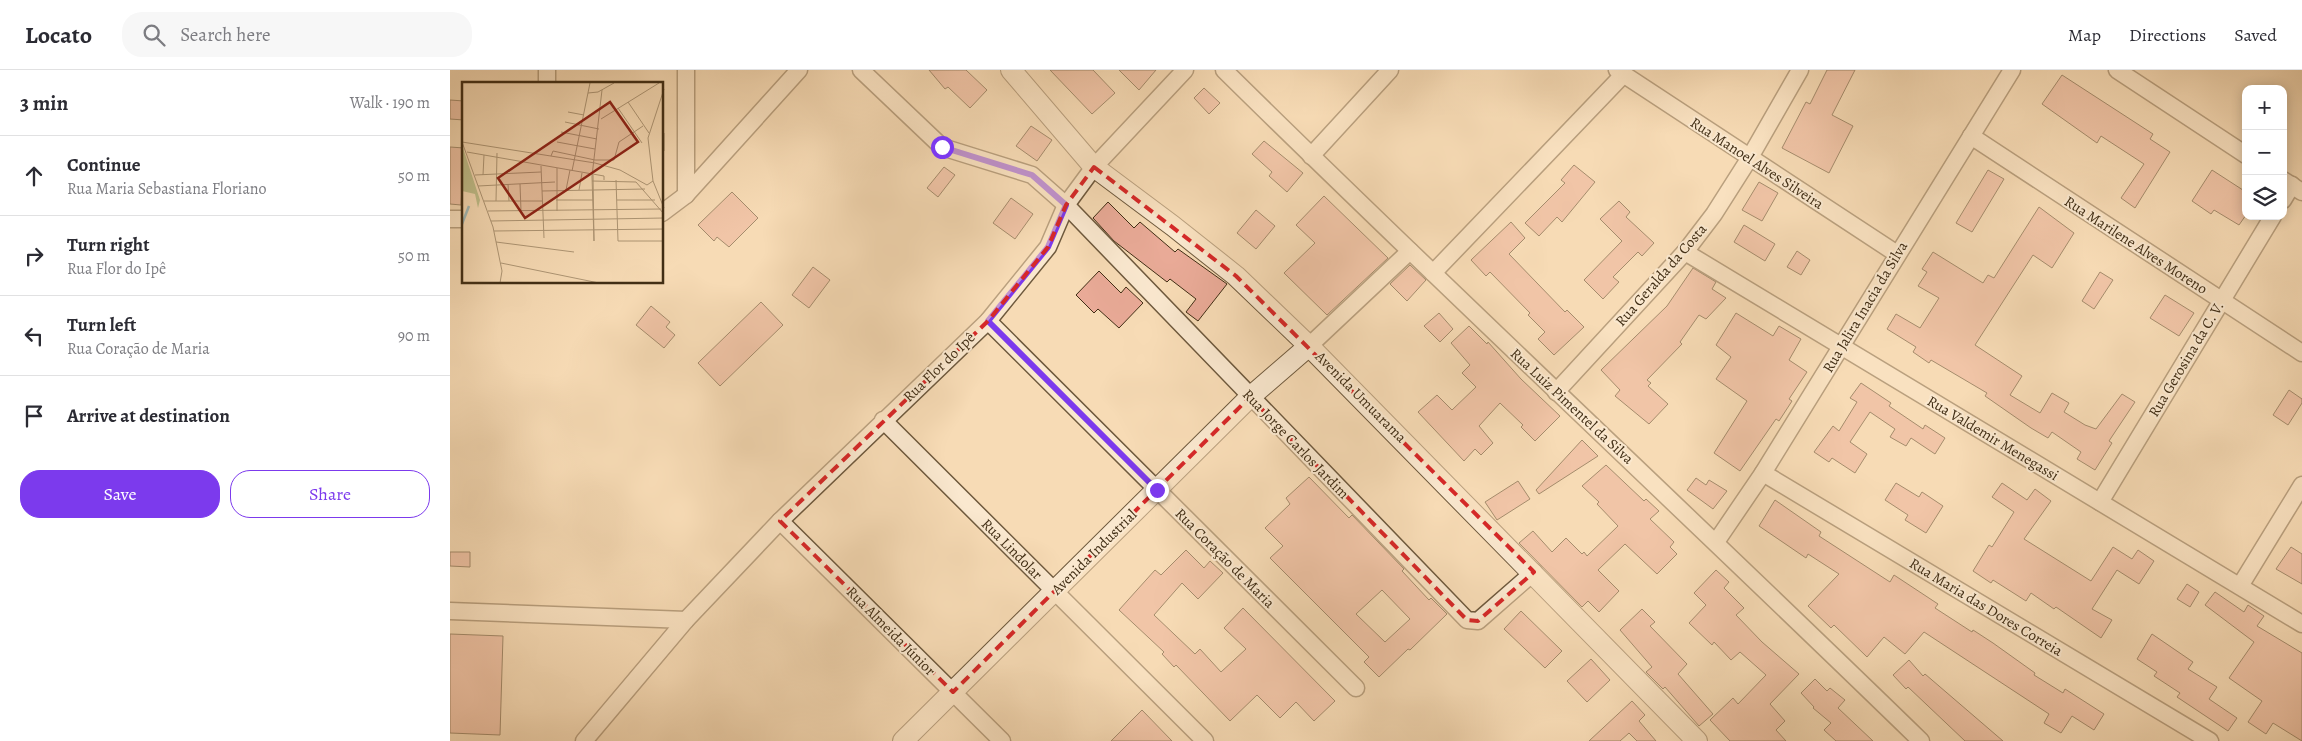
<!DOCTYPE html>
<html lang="en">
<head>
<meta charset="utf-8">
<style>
	body { margin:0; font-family:Alegreya,serif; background:#f7f7f7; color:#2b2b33 }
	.controls { position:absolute; right:15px; top:15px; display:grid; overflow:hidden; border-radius:10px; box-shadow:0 2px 12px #0003 }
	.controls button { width:45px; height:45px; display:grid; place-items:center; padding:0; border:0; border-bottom:1px solid #e1e1e2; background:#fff; color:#2b2b33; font:25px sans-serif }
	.stop { position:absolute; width:15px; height:15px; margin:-11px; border:4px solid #7c3aed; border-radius:50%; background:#fff }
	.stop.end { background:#7c3aed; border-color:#fff; box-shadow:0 1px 5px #0008 }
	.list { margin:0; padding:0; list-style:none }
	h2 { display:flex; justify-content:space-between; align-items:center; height:65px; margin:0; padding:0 20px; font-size:21px }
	h2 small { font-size:16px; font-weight:400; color:#7c7c81 }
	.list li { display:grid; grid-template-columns:32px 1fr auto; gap:15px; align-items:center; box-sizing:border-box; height:80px; padding:0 20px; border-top:1px solid #e1e1e2 }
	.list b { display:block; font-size:19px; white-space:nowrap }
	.list p { margin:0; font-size:16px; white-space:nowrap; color:#7c7c81 }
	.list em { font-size:16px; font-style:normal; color:#7c7c81 }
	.actions { display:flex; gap:10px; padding:15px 20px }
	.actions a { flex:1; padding:11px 0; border:1px solid #7c3aed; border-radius:20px; text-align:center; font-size:18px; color:#7c3aed }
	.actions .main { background:#7c3aed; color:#fff }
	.icon { flex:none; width:28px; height:28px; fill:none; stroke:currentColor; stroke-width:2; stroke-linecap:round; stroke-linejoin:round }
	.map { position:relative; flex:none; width:1852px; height:671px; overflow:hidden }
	header { display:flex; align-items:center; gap:30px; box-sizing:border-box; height:70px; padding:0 25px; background:#fff; border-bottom:1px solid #e1e1e2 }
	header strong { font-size:24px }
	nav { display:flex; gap:28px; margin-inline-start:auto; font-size:18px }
	.search { width:350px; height:45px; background:#f7f7f7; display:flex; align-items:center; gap:12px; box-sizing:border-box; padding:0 18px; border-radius:20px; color:#7c7c81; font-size:19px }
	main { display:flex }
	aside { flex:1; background:#fff }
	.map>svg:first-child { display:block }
</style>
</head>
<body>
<header>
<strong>Locato</strong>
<div class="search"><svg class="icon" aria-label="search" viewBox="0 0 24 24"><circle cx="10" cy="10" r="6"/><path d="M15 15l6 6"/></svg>Search here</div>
<nav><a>Map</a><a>Directions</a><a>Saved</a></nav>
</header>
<main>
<aside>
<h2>3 min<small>Walk · 190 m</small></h2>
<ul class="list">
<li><svg class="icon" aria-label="ahead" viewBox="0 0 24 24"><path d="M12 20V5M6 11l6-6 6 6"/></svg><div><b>Continue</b><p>Rua Maria Sebastiana Floriano</p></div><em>50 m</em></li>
<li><svg class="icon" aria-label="right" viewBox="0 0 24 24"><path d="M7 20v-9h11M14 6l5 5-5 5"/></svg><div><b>Turn right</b><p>Rua Flor do Ipê</p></div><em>50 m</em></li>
<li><svg class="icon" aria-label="left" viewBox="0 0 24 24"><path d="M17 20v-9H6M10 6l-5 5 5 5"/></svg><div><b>Turn left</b><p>Rua Coração de Maria</p></div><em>90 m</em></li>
<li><svg class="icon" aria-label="arrive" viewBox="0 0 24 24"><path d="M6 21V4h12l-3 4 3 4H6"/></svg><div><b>Arrive at destination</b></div></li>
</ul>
<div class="actions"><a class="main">Save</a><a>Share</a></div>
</aside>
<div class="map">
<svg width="1852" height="671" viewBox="0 0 1852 671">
	<rect width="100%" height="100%" fill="#f7dbb5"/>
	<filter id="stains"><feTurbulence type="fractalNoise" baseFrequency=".004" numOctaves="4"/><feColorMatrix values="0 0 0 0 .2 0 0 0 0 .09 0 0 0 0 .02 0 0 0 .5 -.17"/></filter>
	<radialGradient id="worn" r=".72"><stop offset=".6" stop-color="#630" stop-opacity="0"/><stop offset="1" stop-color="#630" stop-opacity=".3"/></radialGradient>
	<g fill="#e9aa97" stroke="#412e15" fill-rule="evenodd">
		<path d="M479,0h37l21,20 -17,18 -22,-21 -3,2z"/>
		<path d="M600,0h43l22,23 -23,21z"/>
		<path d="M669,0h37l-17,20z"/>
		<path d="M1377,0h28l-23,45 21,11 -24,47 -47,-25 24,-46 4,2z"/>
		<path d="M1612,5l91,59 -3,5 20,13 -35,56 -14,-10 23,-34 -43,-28 -4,7 -55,-39z"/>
		<path d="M754,18l16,15 -11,11 -15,-16z"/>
		<path d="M0,30l14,1v19l-14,-1z"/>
		<path d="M581,56l21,14 -15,21 -21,-15z"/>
		<path d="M814,71l39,32 -16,19 -18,-16 3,-4 -20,-18z"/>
		<path d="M0,77l14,1 -3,57 -11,-1z"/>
		<path d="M1124,95l21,17 -33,40 -5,-5 -18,19 -14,-13 40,-40 -4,-3z"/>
		<path d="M494,97l11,8 -17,22 -11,-9z"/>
		<path d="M1538,100l16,9 -32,53 -16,-9z"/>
		<path d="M1762,100l34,22v23l-7,10 -25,-15 -3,4 -19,-13z"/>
		<path d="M1309,112l19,11 -16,28 -20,-11z"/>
		<path d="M282,122l26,26 -29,29 -12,-10 -3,4 -16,-16z"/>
		<path d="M874,126l64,62 -61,57 -43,-42 31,-30 -19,-18z"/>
		<path d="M561,128l22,16 -18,25 -22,-16z"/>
		<path d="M1169,131l11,11 -4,5 28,26 -12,13 -4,-4 -25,25 6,5 -16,17 -19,-19 38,-39 -22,-22z"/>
		<path d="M658,132l26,26 6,-6 35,30 3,-3 49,35 -29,37 -12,-9 10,-13 -26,-20 -3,3 -31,-24 -22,-17 -21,-23z"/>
		<path d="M1589,137l35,26 -22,35 -19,-13 -58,90 47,31 -12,19 30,18 12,-20 17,10 -5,9 21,13 11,4 26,-35 13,8 -26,39 3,2 -17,27 -18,-11 4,-7 -29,-20 -4,6 -17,-10 -46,-32 2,-3 -56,-33 -2,3 -16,-11 3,-5 -29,-18 9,-15 24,14 19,-30 -21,-12 9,-14 -5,-3 11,-17 50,31 5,-8 6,3z"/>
		<path d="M806,140l19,16 -19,23 -19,-16z"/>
		<path d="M1061,152l14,16 -16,16 56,58 2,-2 17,17 -30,28 -16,-16 7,-7 -17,-17 2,-2 -40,-41 -4,4 -15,-16z"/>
		<path d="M1294,155l31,19 -10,17 -31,-19z"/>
		<path d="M1347,181l13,9 -9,15 -14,-8z"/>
		<path d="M960,195l16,15 -19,21 -17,-17z"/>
		<path d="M363,197l17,13 -21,28 -17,-13z"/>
		<path d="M1243,198l23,14 -4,7 14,9 -20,21 -7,-4 -19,27 2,2 -35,36 4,3 -3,3 20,18 -19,20 -34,-28 5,-6 -19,-20 66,-64z"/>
		<path d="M649,201l22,22 5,-6 17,16 -24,25 -21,-19 -4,4 -18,-18z"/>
		<path d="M1650,202l13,8 -19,29 -12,-8z"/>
		<path d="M1715,225l29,18 -15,23 -29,-18z"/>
		<path d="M311,232l22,23 -63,61 -22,-23z"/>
		<path d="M201,236l19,16 -4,5 9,8 -11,13 -28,-23z"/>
		<path d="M989,243l14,16 -13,13 -16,-16z"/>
		<path d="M1286,243l37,23 6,-10 22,13 -12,21 18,12 -18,27 3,2 -13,20 -3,-2 -36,52 -26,-18 33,-52 -31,-22 15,-22 -15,-12z"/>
		<path d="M1019,256l18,18 1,-2 33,37 39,37 -25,25 -14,-14 2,-2 -23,-22 -21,23 14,17 -12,12 -6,-6 -11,12 -46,-49 19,-17 15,15 24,-23 -14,-14 8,-8 -19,-22z"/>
		<path d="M1411,313l30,20 -2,3 34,23 2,-4 20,13 -10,16 -24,-16 -5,8 -16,-9 5,-8 -25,-17 -20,30 17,12 -12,19 -23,-15 -3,4 -15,-10 19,-26 6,5 18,-29 -7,-4z"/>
		<path d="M1839,320l13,9v4l-14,22 -15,-10z"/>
		<path d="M1132,370l16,16 -59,38 -3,-4z"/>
		<path d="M1156,395l38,36 2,-2 13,12 -9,8 24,23 -4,5 7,7 -20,20 -32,-30 -27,26 21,21 -20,21 -11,-11 -6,6 -63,-64 14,-12 19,21 14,-14 16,16 2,-2 3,4 31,-30 -21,-22 2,-2 -17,-16z"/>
		<path d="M859,407l40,41 3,-3 52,54 -2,2 27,29 2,-2 16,16 -37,36 -2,-1 -29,28 -15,-15 5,-5 -99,-99 13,-12 -18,-18 25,-24 -4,-6zM932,520l28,29 -25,23 -29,-28z"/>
		<path d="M1246,408l10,7 3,-5 18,11 -14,18 -26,-19z"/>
		<path d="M1068,411l12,18 -33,21 -12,-18z"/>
		<path d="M1446,413l23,14 3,-5 21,14 -17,27 -21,-13 3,-5 -23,-15z"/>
		<path d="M1552,413l25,17 8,-11 16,12 -27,38 67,42 22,-34 19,12 6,-9 16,11 -15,23 -22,-14 -25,39 20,11 -11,18 -45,-31 -2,2 -23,-16 -5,8 -33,-21 -2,3 -18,-12 16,-26 3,2 22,-35 -22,-15z"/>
		<path d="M1325,430l46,32 -2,4 71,46 4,-7 44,29 -3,4 37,24 1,-2 20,13 42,30 -1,2 29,18 2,-4 39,25 -10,16 -22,-14 -11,17 -17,-10 5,-9 -125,-82 -19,22 -21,-17 -17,20 -33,-32 -3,3 -23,-22 31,-32 -31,-20 -2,4 -47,-32z"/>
		<path d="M1841,477l11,7v30l-26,-15z"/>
		<path d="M736,480l18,18 6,-7 13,12 -25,26 -16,-16 -28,32 41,39 5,-5 21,23 25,-23 -22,-21 19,-20 92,93 -21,20 -18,-19 -16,16 -23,-23 -27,26 -54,-56 -2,2 -12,-13 2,-2 -45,-42 36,-40 6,5z"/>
		<path d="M0,482h20v15l-20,-1z"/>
		<path d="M1266,500l13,12 -5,6 20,20 -8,7 26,27 37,32 -29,30 15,17 -9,9 10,11h-56l-20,-21 23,-22 5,6 28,-29 -26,-23 -9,8 -17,-18 -2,3 -23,-22 17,-18 -12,-12z"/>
		<path d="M1737,514l12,8 -9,15 -13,-8z"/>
		<path d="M1765,522l29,20 4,-7 16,11 -7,10 45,27v88l-29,-18 -7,11 -18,-12 14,-21 -33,-23 25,-36 -49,-37z"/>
		<path d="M1192,539l13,13 -5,4 37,38 -9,10 35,40 -14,12 -34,-39 -2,2 -17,-17 6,-5 -32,-37z"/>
		<path d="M1071,541l41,40 -17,17 -41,-39z"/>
		<path d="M0,564l53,2 -3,99 -50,-2z"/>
		<path d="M1702,564l41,28 -5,7 29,18 -8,12 28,19 -9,13 -51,-34 3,-4 -26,-17 3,-4 -20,-13z"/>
		<path d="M1141,589l19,21 -23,22 -20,-21z"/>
		<path d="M1459,590l14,16 2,-2 78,67h-38l-57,-54 -2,2 -13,-14z"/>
		<path d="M1365,609l12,12 3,-3 15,12 -7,8 35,33h-37l-12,-11 7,-7 -18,-15 1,-1 -13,-14z"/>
		<path d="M1182,631l13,14 -6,6 17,20h-19l-8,-8 -9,8h-31z"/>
		<path d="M692,640l30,31h-61z"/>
	</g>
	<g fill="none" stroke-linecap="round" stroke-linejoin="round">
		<defs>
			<g id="minor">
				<path d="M236,0v125"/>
				<path d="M411,0l81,77 90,28 34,30 401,415 11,1 56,-49"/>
				<path d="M774,0c230,227 466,446 697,671"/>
				<path d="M1167,0l280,184"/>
				<path d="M1667,0l129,85"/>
				<path d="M97,14v-14"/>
				<path d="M1521,66l331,217"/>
				<path d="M861,86l79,-86"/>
				<path d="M1833,110l19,12"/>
				<path d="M1833,130l9,-15"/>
				<path d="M212,143l24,-18 113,-125"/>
				<path d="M0,149h14"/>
				<path d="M1235,182l617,372"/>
				<path d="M983,203l191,-199"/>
				<path d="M538,251l368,367"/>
				<path d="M859,276l101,-95"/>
				<path d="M1106,322l129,-140 29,-38 35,-55 51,-89"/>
				<path d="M433,350l322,321"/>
				<path d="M1313,403l447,268"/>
				<path d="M1650,432l173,-286"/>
				<path d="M330,451l222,220"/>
				<path d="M1266,472l47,-69 249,-403"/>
				<path d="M1790,516l62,-101"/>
				<path d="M0,541l236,9"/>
				<path d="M134,671l102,-121 94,-99 208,-200 60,-74 18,-42 28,-38 91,-97"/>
			</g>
			<g id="tertiary">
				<path d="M561,0l83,97 79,59 63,50 73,70 388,395"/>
				<path d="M453,671l347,-344 59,-51"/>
			</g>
		</defs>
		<use href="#minor" stroke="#6e593d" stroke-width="19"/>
		<use href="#tertiary" stroke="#6e593d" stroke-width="22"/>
		<use href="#minor" stroke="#fae8cf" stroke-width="16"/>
		<use href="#tertiary" stroke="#fae8cf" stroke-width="20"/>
	</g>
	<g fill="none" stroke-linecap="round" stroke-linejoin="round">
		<path stroke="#7c3aed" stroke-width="6" d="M492,77l90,28 34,30 -18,42 -60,74 169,169"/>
	</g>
	<path d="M0 0H1852V671H0ZM644,97l142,109 298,296 -56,49 -11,-1 -217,-223 -297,295 -173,-171 208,-200 60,-74 18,-42z" fill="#f7dbb5" fill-opacity=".55" fill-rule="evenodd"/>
	<path fill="none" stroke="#d62828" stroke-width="4" stroke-dasharray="10 6" stroke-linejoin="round" d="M644,97l142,109 298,296 -56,49 -11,-1 -217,-223 -297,295 -173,-171 208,-200 60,-74 18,-42z"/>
	<g text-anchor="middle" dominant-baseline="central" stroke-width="4" stroke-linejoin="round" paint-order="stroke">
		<g font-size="15" fill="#412e15" stroke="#fae8cf">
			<text transform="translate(1307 93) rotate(33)">Rua Manoel Alves Silveira</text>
			<text transform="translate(1686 175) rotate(33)">Rua Marilene Alves Moreno</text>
			<text transform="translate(1211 205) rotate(-49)">Rua Geralda da Costa</text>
			<text transform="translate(1415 237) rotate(-59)">Rua Jalira Inacia da Silva</text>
			<text transform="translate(1736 289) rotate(-59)">Rua Gerosina da C. V.</text>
			<text transform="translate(489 297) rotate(-44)">Rua Flor do Ipê</text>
			<text transform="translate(911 327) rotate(45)">Avenida Umuarama</text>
			<text transform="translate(1122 336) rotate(43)">Rua Luiz Pimentel da Silva</text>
			<text transform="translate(1543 368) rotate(31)">Rua Valdemir Menegassi</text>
			<text transform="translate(846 374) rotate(46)">Rua Jorge Carlos Jardim</text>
			<text transform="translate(562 479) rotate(45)">Rua Lindolar</text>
			<text transform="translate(644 482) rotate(-45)">Avenida Industrial</text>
			<text transform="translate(775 488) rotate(45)">Rua Coração de Maria</text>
			<text transform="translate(1536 537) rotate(31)">Rua Maria das Dores Correia</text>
			<text transform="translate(441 561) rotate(45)">Rua Almeida Júnior</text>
		</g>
	</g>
	<g transform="translate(12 12)">
		<rect width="201" height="201" fill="#f7dbb5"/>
		<path d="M0,63l18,55 -2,8 -3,-14 -13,-3z" fill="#c0bf8b"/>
		<path fill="none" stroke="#a0b9b7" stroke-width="2.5" d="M0,142l7,-18"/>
		<path fill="none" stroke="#ae9675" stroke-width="1" d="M202,7l-16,49 5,43 11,27M126,11l10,-1 16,-9M166,20l21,31M156,26l24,35M106,30l16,3M139,37l58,-36M103,40l34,7M99,50l36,7M202,51v18M0,60l133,21 25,7 27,15 6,-4M0,60l31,85 9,44 -2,12M95,60l38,7M5,70l137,24v4M89,74l2,-5 42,9h19l5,-18 24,-16M79,84l3,72M110,89l18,-88M13,93l66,-3M21,93l1,-20M131,93l1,66M154,98l2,61h46M130,99l44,1 28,32M46,102l1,17M58,102l1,27M16,104l77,-4M104,108l4,-20M117,108l3,-17M80,109l103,-2M94,118h37M155,118h38M22,119h59M34,119l1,-48M26,129l173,-2M95,129v-43M29,139l173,-3M32,149l170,-2M132,159l-2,-65 10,-86M34,160l78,10M39,181l98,20"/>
		<path fill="#8f2418" fill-opacity="0.15" stroke="#8f2418" stroke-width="2.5" d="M148,20l28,40 -113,76 -27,-40z"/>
		<rect width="201" height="201" fill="none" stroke="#412e15" stroke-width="2.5"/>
	</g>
	<rect width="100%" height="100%" filter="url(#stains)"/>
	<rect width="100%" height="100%" fill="url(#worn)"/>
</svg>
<div class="controls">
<button>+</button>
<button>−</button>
<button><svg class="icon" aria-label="layers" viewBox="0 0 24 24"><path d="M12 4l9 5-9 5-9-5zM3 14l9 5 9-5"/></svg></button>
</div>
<div class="stop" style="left:492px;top:77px"></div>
<div class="stop end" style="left:707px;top:420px"></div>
</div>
</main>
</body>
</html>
